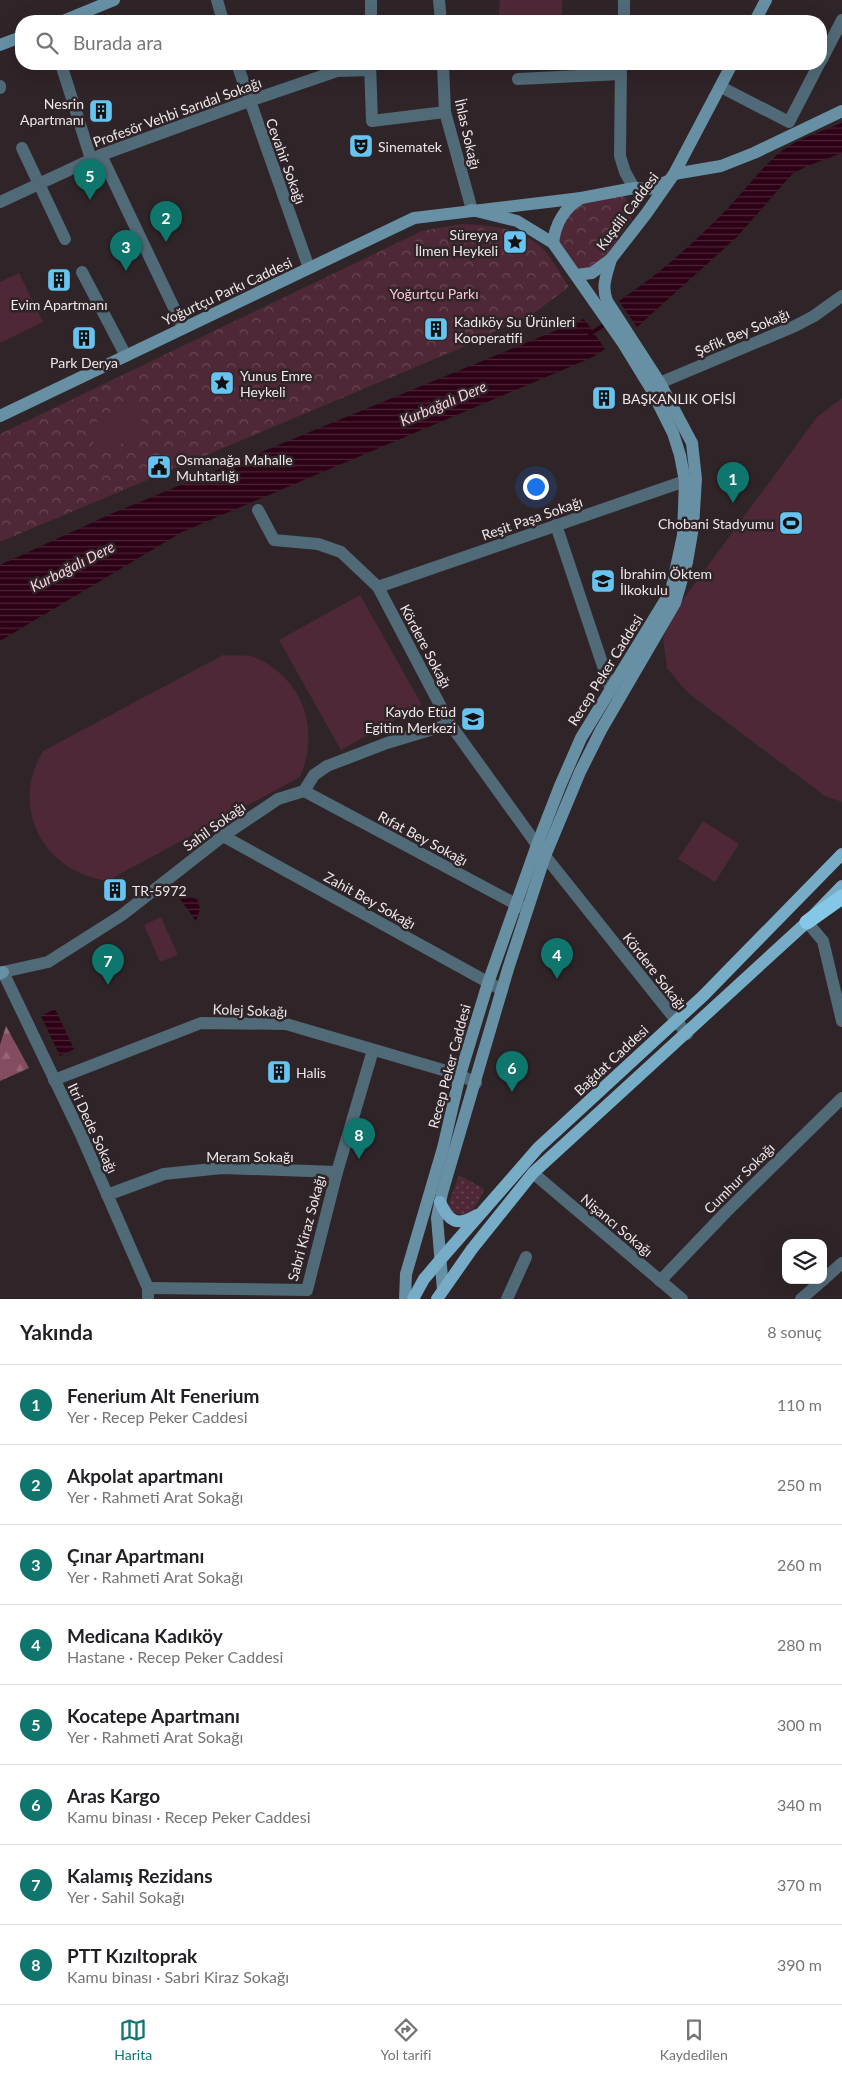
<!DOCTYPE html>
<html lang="tr">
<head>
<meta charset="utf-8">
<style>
	body { margin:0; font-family:Lato,sans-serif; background:#f6f6f6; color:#202124 }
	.controls { position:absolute; right:15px; bottom:15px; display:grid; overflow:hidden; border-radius:10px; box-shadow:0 5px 20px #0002 }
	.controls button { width:45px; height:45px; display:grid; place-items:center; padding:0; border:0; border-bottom:1px solid #e0e0e0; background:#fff; color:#202124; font:25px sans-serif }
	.you { position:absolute; left:535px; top:486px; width:18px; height:18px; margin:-12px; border:4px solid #fff; border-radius:50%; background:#1a73e8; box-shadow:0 0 0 8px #1a73e833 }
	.badge { display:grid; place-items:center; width:32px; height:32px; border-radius:50%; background:#0f766e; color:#fff; font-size:16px; font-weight:700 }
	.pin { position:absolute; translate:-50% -41px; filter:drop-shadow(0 1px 2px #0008) }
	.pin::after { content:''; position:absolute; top:26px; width:18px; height:15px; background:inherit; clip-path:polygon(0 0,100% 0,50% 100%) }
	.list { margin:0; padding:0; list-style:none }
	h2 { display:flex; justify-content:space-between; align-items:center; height:65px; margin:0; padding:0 20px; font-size:21px }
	h2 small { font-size:16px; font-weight:400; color:#757577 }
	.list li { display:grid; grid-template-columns:32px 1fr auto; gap:15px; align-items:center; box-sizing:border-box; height:80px; padding:0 20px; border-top:1px solid #e0e0e0 }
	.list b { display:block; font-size:19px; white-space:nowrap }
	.list p { margin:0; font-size:16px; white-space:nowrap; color:#757577 }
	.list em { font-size:16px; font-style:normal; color:#757577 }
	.icon { flex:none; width:28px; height:28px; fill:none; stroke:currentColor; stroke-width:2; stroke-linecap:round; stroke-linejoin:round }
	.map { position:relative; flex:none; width:842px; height:1299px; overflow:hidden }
	.search { position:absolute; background:#fff; box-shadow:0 5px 20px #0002; left:15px; right:15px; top:15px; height:55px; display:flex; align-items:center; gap:12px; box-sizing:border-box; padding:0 18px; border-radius:20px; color:#757577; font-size:19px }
	.sheet { height:705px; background:#fff }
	nav { display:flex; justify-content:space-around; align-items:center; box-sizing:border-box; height:70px; border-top:1px solid #e0e0e0; background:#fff; font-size:14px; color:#757577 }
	nav a { display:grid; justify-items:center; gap:2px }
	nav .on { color:#0f766e }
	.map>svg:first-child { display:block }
</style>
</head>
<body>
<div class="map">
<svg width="842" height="1299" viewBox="0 0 842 1299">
	<defs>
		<pattern id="grass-dots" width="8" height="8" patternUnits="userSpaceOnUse" patternTransform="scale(1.25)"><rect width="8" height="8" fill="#4e2836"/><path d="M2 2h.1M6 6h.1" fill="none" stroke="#684753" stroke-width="1.8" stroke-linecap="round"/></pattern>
		<pattern id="forest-firs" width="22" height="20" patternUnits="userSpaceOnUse" patternTransform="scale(1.25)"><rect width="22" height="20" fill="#844c60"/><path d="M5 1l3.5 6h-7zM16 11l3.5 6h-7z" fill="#966677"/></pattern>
		<pattern id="park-crowns" width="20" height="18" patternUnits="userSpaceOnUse" patternTransform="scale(1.25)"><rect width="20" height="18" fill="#4e2836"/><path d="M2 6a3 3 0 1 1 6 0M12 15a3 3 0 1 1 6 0" fill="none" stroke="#684753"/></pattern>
		<pattern id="water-rules" width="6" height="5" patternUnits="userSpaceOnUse" patternTransform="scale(1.25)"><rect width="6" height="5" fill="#2d0015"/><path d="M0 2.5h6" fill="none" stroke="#4c2537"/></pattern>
	</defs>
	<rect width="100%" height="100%" fill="#2f2428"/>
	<path fill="url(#grass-dots)" d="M459,1175l25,14c-7,19 -17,34 -37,19z"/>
	<path fill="url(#forest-firs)" d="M6,1026l23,42 -29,13v-36z"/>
	<g fill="url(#park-crowns)">
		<path d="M624,195l7,14v11l-34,48 -19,4 -20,-27v-20l17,-21z"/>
		<path d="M461,224c29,1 63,4 84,27 9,11 16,24 24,36l-35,26 -73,35 -461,194v-108l422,-203z"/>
	</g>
	<g fill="#4e2836">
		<path d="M500,0h62v21h-64z"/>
		<path d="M19,273l24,49 -43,21v-61z"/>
		<path d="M842,398v404l-17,-6 -137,-103 -21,-25 -4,-30 13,-29 141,-192z"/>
		<path d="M134,404l13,27 -48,23 -13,-27z"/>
		<path d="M360,595l62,110 -81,45 -62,-110z"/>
		<path d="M223,655c9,1 19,0 27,1 10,2 20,9 27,15 33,26 39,69 23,106l-193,104c-64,-9 -98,-74 -64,-130z"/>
		<path d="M703,821l36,23 -24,38 -37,-23z"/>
		<path d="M161,917l17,38 -18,7 -16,-37z"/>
	</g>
	<g fill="url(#water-rules)">
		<path d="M842,123v30l-35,13 -15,8 -55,63 -100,90 -18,-26c41,-27 77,-60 111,-95 17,-18 33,-41 53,-56 17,-12 39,-19 59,-27z"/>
		<path d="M584,319l21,30 -12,8 -411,175 -182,109v-76l113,-52z"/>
		<path d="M184,896l13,3 3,10 -4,12 -16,-22z"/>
		<path d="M55,1009l19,40 -14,7 -19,-40z"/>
	</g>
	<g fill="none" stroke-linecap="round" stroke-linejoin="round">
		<path stroke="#2d0015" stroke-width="4" d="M590,334l17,-11"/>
		<g stroke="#516a77" stroke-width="12">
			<path d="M217,0l6,21"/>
			<path d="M439,0l2,21"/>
			<path d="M371,21v-21"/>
			<path d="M624,21v-21"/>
			<path d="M821,61l21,-41"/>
			<path d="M61,64l30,95"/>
			<path d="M237,64l72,204"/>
			<path d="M370,64l2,57 73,-9"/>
			<path d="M443,64l2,48 27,98"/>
			<path d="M621,64l-1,92 5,16 9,16"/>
			<path d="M518,79l102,-5"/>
			<path d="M0,86v2"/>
			<path d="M721,87l68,35 30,-58"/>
			<path d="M22,148l43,91"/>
			<path d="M101,155l82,172"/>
			<path d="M0,202l101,-47 148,-54 88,-30 33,-1"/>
			<path d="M82,272l44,84"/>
			<path d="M650,387l145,-61 19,-10 28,-20"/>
			<path d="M258,510l16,30 44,4 23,8 37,35 72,137 95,132 142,178"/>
			<path d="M556,525l55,165 7,5"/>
			<path d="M378,587l307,-106 9,-2"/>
			<path d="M304,791l221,118"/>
			<path d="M223,836l279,154"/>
			<path d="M807,922l16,19 19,80"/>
			<path d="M54,1080l147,-57 85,1 174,51 16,8"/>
			<path d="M533,1173l149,126"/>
			<path d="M107,1195l57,-21 58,-6 115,4"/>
			<path d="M823,1280l19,-17"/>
			<path d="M660,1281l66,-69 116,-114"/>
			<path d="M148,1288l159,2 30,-118 36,-122"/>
			<path d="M148,1299v-11l-66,-151 -79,-165 45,-10 74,-47 101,-79 55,-37 26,-8 10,-16 13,-9 60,-23 63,-19"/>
			<path d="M507,1299l19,-42"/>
			<path d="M801,1299l22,-19"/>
		</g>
		<g stroke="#6790a4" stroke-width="12">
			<path d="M63,21l51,-21"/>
			<path d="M755,21l11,-21"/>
			<path d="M0,45l21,-8"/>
			<path d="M674,174l47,-8 33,-13 88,-42"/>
			<path d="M553,243c2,-18 11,-35 28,-45l53,-10 15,1 19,-8"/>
			<path d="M576,275l16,-2 19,-14 35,-45 28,-40 58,-110"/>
			<path d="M0,416l414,-198 167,-20"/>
			<path d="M0,974l3,-2"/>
			<path d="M443,1290l-6,-72 5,-25 66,-224 37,-113 35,-84 21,-42 74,-127 12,-41 6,-35 3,-48 -4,-36 -32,-60 -53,-82c-6,-15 0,-27 4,-42"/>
			<path d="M405,1299l1,-25 37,-126 17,-73 28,-92 49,-138 23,-59 21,-48 90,-147 12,-56 2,-54 -5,-26 -7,-22 -23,-46 -27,-44 -70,-100 -36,-22 -45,-11"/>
		</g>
		<g stroke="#77acc7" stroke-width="12">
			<path d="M440,1202c9,20 17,25 37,13"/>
			<path d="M413,1299l11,-20 17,-20 97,-111 165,-152 139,-142"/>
			<path d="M437,1299l35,-50 61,-76 274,-251 35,-36"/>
		</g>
		<path stroke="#85c7e7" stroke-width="15" d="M807,922l35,-25"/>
	</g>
	<defs>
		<symbol id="building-square" viewBox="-11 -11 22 22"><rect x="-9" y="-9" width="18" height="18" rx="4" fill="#67c4f0" stroke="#2f2428"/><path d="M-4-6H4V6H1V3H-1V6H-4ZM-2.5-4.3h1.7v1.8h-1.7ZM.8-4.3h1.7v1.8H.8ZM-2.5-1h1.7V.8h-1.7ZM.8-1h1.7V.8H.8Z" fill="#111"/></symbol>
		<symbol id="theatre-square" viewBox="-11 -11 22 22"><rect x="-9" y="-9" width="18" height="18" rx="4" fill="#67c4f0" stroke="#2f2428"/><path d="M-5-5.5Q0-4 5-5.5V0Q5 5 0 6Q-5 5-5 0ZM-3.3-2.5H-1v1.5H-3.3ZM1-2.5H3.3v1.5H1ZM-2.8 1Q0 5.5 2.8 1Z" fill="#111"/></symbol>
		<symbol id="sight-square" viewBox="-11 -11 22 22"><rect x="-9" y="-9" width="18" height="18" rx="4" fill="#67c4f0" stroke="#2f2428"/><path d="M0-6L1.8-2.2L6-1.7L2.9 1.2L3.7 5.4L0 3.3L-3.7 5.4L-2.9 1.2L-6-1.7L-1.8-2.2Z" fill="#111"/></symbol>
		<symbol id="civic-square" viewBox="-11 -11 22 22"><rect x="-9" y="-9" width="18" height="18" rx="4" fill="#67c4f0" stroke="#2f2428"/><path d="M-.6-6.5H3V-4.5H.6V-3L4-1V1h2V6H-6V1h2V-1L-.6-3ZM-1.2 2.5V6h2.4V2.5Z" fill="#111"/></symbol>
		<symbol id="stadium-square" viewBox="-11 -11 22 22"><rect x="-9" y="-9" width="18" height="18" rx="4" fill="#67c4f0" stroke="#2f2428"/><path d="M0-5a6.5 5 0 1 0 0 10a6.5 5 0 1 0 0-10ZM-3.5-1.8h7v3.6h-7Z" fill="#111"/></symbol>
		<symbol id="school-square" viewBox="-11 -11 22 22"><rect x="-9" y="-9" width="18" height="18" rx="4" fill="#67c4f0" stroke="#2f2428"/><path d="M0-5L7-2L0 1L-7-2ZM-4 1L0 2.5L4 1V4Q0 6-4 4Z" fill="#111"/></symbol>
	</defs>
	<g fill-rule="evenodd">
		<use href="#building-square" x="87" y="97" width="28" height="28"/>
		<use href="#theatre-square" x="347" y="132" width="28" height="28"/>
		<use href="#sight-square" x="501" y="228" width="28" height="28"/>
		<use href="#building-square" x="45" y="266" width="28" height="28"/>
		<use href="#building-square" x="422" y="315" width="28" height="28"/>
		<use href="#building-square" x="70" y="324" width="28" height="28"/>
		<use href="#sight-square" x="208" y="369" width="28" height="28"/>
		<use href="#building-square" x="590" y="384" width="28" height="28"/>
		<use href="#civic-square" x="145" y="453" width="28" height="28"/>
		<use href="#stadium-square" x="777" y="509" width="28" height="28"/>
		<use href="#school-square" x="589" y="567" width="28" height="28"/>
		<use href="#school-square" x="459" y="705" width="28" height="28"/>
		<use href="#building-square" x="101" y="876" width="28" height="28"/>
		<use href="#building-square" x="265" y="1058" width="28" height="28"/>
	</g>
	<g text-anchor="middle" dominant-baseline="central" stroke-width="5" stroke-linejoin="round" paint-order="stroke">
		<g font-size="14" fill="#ede6e8" stroke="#2f2428" text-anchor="start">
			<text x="84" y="103" text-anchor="end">Nesrin<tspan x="84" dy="16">Apartmanı</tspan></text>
			<text x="378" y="146">Sinematek</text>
			<text x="498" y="234" text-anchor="end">Süreyya<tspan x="498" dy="16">İlmen Heykeli</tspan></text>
			<text x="59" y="304" text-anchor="middle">Evim Apartmanı</text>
			<text x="454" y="321">Kadıköy Su Ürünleri<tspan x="454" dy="16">Kooperatifi</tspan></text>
			<text x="84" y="362" text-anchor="middle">Park Derya</text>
			<text x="240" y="375">Yunus Emre<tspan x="240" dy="16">Heykeli</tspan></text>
			<text x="622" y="398">BAŞKANLIK OFİSİ</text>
			<text x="176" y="459">Osmanağa Mahalle<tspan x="176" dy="16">Muhtarlığı</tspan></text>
			<text x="774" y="523" text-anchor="end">Chobani Stadyumu</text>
			<text x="620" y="573">İbrahim Öktem<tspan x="620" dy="16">İlkokulu</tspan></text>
			<text x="456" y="711" text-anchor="end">Kaydo Etüd<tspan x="456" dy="16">Egitim Merkezi</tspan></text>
			<text x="132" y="890">TR-5972</text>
			<text x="296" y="1072">Halis</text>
		</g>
		<g font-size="14" fill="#ede6e8" stroke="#2f2428">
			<text transform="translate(177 112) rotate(-20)">Profesör Vehbi Sarıdal Sokağı</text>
			<text transform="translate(468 134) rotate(77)">İhlas Sokağı</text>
			<text transform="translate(286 161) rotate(70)">Cevahir Sokağı</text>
			<text transform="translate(627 211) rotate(-53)">Kuşdili Caddesi</text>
			<text transform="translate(227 291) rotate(-25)">Yoğurtçu Parkı Caddesi</text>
			<text transform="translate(742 332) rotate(-23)">Şefik Bey Sokağı</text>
			<text transform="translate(532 518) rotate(-19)">Reşit Paşa Sokağı</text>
			<text transform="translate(426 646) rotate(62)">Kördere Sokağı</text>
			<text transform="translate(605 670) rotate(-58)">Recep Peker Caddesi</text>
			<text transform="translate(214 826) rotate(-36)">Sahil Sokağı</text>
			<text transform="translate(423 838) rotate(28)">Rıfat Bey Sokağı</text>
			<text transform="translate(370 900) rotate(29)">Zahit Bey Sokağı</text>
			<text transform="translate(655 971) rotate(52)">Kördere Sokağı</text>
			<text transform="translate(250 1010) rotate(2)">Kolej Sokağı</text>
			<text transform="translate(611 1060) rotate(-43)">Bağdat Caddesi</text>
			<text transform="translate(449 1066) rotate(-75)">Recep Peker Caddesi</text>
			<text transform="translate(93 1128) rotate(65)">Itri Dede Sokağı</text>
			<text x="250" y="1156">Meram Sokağı</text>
			<text transform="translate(739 1178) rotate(-45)">Cumhur Sokağı</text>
			<text transform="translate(617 1225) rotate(40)">Nişancı Sokağı</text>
			<text transform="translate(306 1228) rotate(-75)">Sabri Kiraz Sokağı</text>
		</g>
		<g font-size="14" fill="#fac3d5" stroke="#2f2428">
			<text x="434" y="293">Yoğurtçu Parkı</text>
		</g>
		<g font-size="15" font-style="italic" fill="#f5d0dc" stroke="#2f2428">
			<text transform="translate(443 403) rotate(-23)">Kurbağalı Dere</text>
			<text transform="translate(72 566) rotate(-27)">Kurbağalı Dere</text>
		</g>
	</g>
</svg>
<div class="controls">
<button><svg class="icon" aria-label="layers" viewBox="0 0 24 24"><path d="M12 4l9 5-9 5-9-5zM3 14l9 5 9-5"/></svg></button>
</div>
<div class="you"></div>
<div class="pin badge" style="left:733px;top:503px">1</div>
<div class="pin badge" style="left:166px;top:242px">2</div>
<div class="pin badge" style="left:126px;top:271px">3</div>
<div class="pin badge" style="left:557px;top:979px">4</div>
<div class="pin badge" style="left:90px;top:200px">5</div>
<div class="pin badge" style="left:512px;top:1092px">6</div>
<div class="pin badge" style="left:108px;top:985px">7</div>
<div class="pin badge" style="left:359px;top:1159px">8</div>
<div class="search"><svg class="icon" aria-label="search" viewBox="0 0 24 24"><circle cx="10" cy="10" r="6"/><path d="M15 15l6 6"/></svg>Burada ara</div>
</div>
<section class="sheet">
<h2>Yakında<small>8 sonuç</small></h2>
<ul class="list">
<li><span class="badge">1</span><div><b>Fenerium Alt Fenerium</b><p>Yer · Recep Peker Caddesi</p></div><em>110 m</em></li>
<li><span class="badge">2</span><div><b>Akpolat apartmanı</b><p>Yer · Rahmeti Arat Sokağı</p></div><em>250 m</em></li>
<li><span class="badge">3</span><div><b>Çınar Apartmanı</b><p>Yer · Rahmeti Arat Sokağı</p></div><em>260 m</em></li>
<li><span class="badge">4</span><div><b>Medicana Kadıköy</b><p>Hastane · Recep Peker Caddesi</p></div><em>280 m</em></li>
<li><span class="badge">5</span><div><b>Kocatepe Apartmanı</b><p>Yer · Rahmeti Arat Sokağı</p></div><em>300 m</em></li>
<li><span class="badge">6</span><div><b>Aras Kargo</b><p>Kamu binası · Recep Peker Caddesi</p></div><em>340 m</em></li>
<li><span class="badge">7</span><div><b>Kalamış Rezidans</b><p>Yer · Sahil Sokağı</p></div><em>370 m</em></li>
<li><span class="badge">8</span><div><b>PTT Kızıltoprak</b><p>Kamu binası · Sabri Kiraz Sokağı</p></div><em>390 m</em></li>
</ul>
</section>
<nav>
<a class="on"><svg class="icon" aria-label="map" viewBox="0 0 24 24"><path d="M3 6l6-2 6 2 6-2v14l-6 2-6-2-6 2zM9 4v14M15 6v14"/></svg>Harita</a>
<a><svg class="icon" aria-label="directions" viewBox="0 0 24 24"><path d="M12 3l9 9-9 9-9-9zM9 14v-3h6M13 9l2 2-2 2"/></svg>Yol tarifi</a>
<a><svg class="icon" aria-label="saved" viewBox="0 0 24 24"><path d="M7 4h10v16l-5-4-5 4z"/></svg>Kaydedilen</a>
</nav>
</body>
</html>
